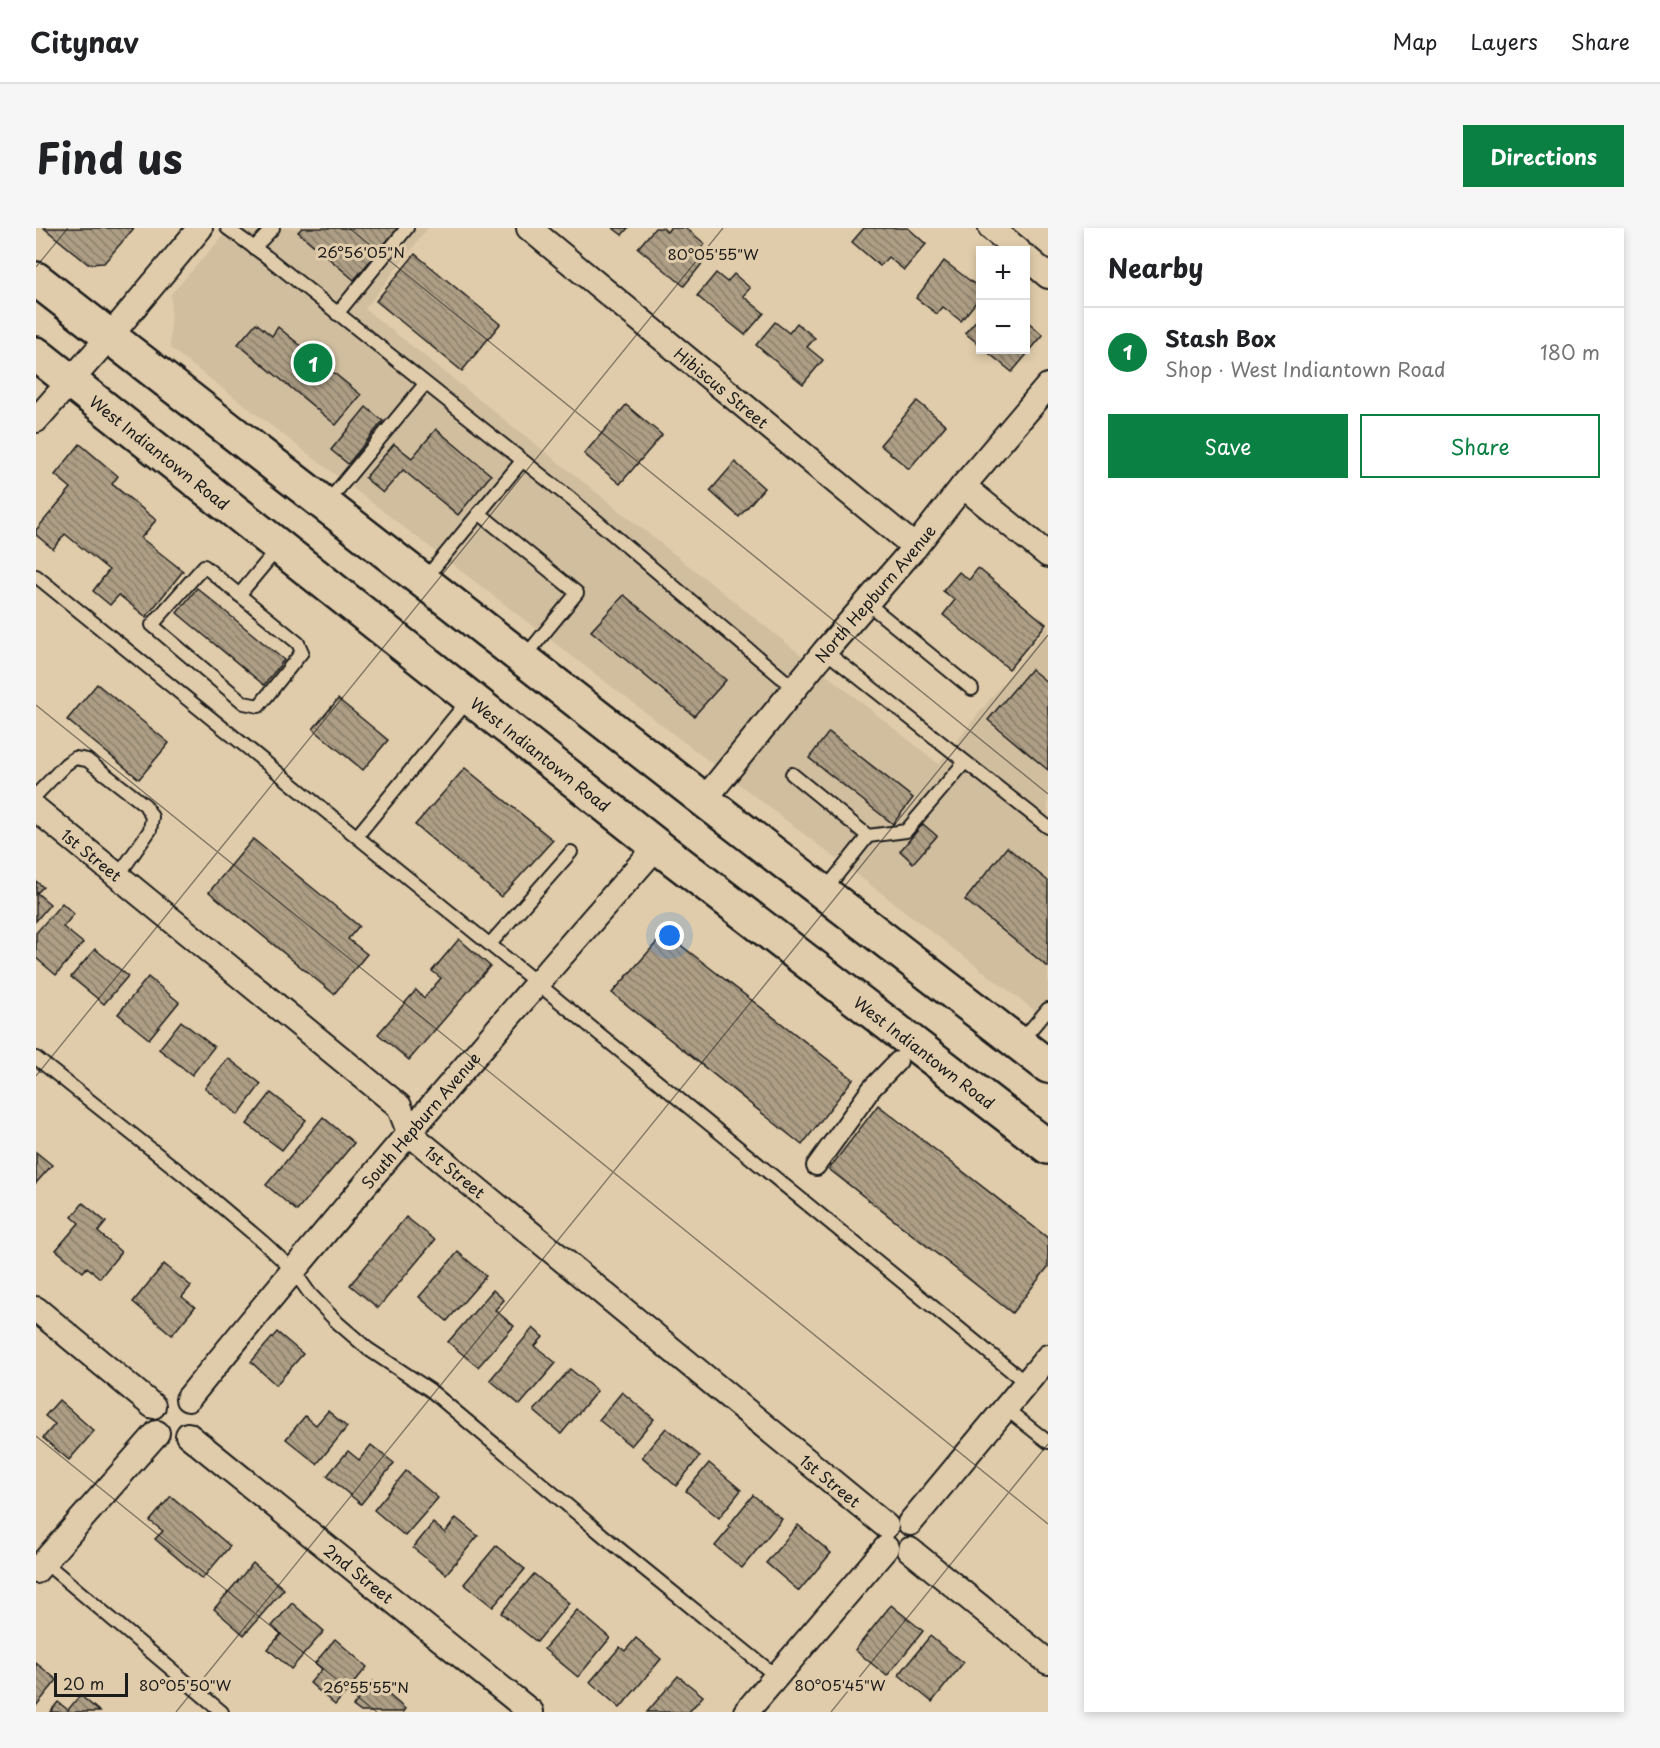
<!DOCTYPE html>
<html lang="en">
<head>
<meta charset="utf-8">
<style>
	body { margin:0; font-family:"Playpen Sans",sans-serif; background:#f6f6f6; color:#202124 }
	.controls { position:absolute; right:18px; top:18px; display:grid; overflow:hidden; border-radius:0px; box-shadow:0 3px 9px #0003 }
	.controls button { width:54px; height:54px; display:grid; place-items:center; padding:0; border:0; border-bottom:2px solid #e0e0e0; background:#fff; color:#202124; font:30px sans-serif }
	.scale { position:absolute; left:18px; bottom:15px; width:74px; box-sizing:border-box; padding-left:6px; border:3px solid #1c1c1c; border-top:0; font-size:16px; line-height:21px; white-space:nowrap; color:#1c1c1c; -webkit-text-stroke:4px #e0ccaa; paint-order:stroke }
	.you { position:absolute; left:634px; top:708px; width:21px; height:21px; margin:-15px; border:4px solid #fff; border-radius:50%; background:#1a73e8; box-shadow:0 0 0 9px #1a73e833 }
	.badge { display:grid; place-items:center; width:39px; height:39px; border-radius:50%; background:#0b8043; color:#fff; font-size:20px; font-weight:700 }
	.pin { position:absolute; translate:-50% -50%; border:3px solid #fff; box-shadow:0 2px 6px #0006 }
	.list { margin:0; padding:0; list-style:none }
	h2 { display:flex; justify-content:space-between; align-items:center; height:78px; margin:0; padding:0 24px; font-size:26px }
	h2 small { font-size:20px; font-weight:400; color:#757577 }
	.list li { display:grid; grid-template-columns:39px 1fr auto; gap:18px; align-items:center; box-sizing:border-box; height:90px; padding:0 24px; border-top:2px solid #e0e0e0 }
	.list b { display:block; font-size:22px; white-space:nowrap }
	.list p { margin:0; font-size:20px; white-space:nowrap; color:#757577 }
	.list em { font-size:20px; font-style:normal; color:#757577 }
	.actions { display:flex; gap:12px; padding:18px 24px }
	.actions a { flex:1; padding:14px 0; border:2px solid #0b8043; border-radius:0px; text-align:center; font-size:21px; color:#0b8043 }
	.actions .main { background:#0b8043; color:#fff }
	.map { position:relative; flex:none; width:1012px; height:1484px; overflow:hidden; border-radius:0px }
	header { display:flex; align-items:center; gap:36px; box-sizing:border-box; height:84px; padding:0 30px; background:#fff; border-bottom:2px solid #e0e0e0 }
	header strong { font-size:28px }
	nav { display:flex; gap:33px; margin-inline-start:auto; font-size:21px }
	.intro { display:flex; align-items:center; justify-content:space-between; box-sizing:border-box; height:144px; padding:0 36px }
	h1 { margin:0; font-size:42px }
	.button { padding:15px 27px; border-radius:0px; background:#0b8043; color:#fff; font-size:21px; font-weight:700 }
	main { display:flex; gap:36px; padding:0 36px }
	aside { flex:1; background:#fff; border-radius:0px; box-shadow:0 3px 9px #0003 }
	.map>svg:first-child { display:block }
</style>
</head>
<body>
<header>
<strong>Citynav</strong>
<nav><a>Map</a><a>Layers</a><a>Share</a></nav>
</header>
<div class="intro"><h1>Find us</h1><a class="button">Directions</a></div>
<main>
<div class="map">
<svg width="1012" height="1484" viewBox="0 0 1012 1484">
	<defs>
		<pattern id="building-back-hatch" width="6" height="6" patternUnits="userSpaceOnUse" patternTransform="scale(1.5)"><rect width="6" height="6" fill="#ad9e85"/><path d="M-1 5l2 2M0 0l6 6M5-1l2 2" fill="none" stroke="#8c806c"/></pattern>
	</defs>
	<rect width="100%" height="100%" fill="#e0ccaa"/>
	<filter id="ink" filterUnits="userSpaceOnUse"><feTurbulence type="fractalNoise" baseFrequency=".0167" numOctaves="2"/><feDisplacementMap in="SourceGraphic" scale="12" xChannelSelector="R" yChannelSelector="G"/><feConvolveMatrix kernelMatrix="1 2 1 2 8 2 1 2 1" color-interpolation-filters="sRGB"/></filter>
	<g filter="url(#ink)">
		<path fill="#d1be9f" d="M194,0h198l-63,81 574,455 109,-138v395l-878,-673 1,-54z"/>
		<g fill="url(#building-back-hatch)" stroke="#1c1c1c" stroke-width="1.5">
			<path d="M8,0h90l-30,35 -16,1z"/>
			<path d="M266,0h96l-44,52 -56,-48z"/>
			<path d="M577,0h15l-6,7z"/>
			<path d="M619,0h8l4,4 3,-4h16l19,16 -9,10 8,7 -20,25 -46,-38z"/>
			<path d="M828,0h44l18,16 -22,26 -16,-13 -8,9 -28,-24z"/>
			<path d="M379,26l85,70 -38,47 -86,-70z"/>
			<path d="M908,33l37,28v7l-20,25 -18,-14 -6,7 -21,-16z"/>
			<path d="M680,45l11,9 7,-8 16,14 -7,8 21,17 -19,22 -48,-39z"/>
			<path d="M945,87v31l-16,-13z"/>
			<path d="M990,92l17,15 -31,37 -27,-22h41z"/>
			<path d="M739,94l14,11 8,-10 18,15 -8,9 16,13 -20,24 -47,-39z"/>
			<path d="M220,95l16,13 6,-9 83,68 -25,30 -98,-81z"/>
			<path d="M881,173l29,24 -37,44 -29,-24z"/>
			<path d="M590,177l36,30 -42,49 -36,-30z"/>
			<path d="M330,179l17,14 -35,43 -17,-14z"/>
			<path d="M400,201l55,46 -33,40 -55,-45 -20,23 -18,-15 29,-34 18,14z"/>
			<path d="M44,216l38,32 -6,8 44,36 -15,18 42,33 -37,46 -27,-22 -9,10 -17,-14 16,-21 -44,-36 -12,15 -17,-14v-5l35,-42 -16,-13z"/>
			<path d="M699,234l29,26 -25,29 -29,-26z"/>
			<path d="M942,340l68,56 -37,45 -66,-54 12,-15 -12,-9 16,-19 10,8z"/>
			<path d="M161,360l87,72 -20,25 -87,-72z"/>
			<path d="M588,367l102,85 -32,36 -103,-85z"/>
			<path d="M995,441l17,14v87l-60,-50z"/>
			<path d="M61,456l72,59 -30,36 -72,-59z"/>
			<path d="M302,471l50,41 -25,30 -50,-41z"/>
			<path d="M793,504l84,66 -20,26 -84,-66z"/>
			<path d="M429,540l88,72 -52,57 -86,-72z"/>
			<path d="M887,596l14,12 -24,27 -13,-12z"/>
			<path d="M217,611l106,87 -11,13 19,15 -33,40 -125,-102z"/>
			<path d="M971,619l41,34v86l-83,-67z"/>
			<path d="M0,653l7,6 -6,6 13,11 -14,17z"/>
			<path d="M26,675l12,11 -11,13 20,16 -27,32 -20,-17v-25z"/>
			<path d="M629,705l188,146 -51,66 -190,-152z"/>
			<path d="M423,711l31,27 -81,94 -31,-26 38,-44 8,8 17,-20 -9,-7z"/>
			<path d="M59,721l33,27 -24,28 -33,-27z"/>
			<path d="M112,749l31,25 -30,37 -31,-25z"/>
			<path d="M145,793l33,26 -22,28 -33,-26z"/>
			<path d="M192,830l33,26 -23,31 -33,-27z"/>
			<path d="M235,865l35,27 -24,30 -35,-26z"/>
			<path d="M842,877l170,133v29l-36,46 -183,-144z"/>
			<path d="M287,889l31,26 -57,68 -31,-26z"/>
			<path d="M0,924l16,13 -16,18z"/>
			<path d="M47,975l23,19 -8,10 23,20 -21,26 -13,-11 -4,5 -27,-22 23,-27 -7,-6z"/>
			<path d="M370,989l29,23 -57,68 -28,-23z"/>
			<path d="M422,1024l28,24 -39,45 -28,-24z"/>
			<path d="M128,1036l27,22 -9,11 13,10 -23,28 -39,-33z"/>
			<path d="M457,1062l11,10 -9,10 19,16 -36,41 -30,-25z"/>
			<path d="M497,1100l10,9 -8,9 21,17 -36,42 -30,-25z"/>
			<path d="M241,1104l26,22 -27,31 -25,-23z"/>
			<path d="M534,1141l27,22 -36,43 -27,-23z"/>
			<path d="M586,1164l32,27 -23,27 -32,-26z"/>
			<path d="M23,1172l35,31 -25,29 -26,-22 12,-14 -10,-8z"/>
			<path d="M292,1183l19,16 -30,37 -31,-25 19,-23 11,9z"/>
			<path d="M630,1200l34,28 -24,30 -34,-29z"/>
			<path d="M335,1217l23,18 -33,41 -34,-28 21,-25 11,9z"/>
			<path d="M673,1235l32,27 -22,28 -33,-27z"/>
			<path d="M370,1243l32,27 -33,38 -31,-26z"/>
			<path d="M717,1267l29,24 -40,49 -27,-22 15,-18 -2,-2z"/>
			<path d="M135,1268l59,50 -28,33 -47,-40 8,-8 -13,-10z"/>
			<path d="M420,1290l22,18 -32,38 -33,-26 20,-25 12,10z"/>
			<path d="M762,1297l33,28 -32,38 -33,-28z"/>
			<path d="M460,1318l29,23 -32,38 -29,-23z"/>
			<path d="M217,1335l31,26 -40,46 -30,-26z"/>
			<path d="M498,1346l35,29 -32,39 -36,-29z"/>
			<path d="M256,1375l32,28 -33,38 -23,-20 13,-15 -9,-8z"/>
			<path d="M855,1377l32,26 -36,45 -32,-26z"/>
			<path d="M541,1382l33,28 -32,39 -34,-28z"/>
			<path d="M894,1408l33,27 -31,39 -33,-27z"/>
			<path d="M600,1410l25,21 -41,49 -30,-26 30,-35 5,4z"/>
			<path d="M299,1411l32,28 -32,38 -25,-22 12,-14 -7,-6z"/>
			<path d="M0,1435l21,17 -21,26z"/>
			<path d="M642,1448l25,20 -14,16h-42z"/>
			<path d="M337,1453l32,28 -2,3h-42l-8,-6z"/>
			<path d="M44,1467l20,17h-50l8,-10 10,8z"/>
		</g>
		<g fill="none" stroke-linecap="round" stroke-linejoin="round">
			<defs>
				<g id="service">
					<path d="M191,0l40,29 304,242 224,190"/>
					<path d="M218,20l19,-20"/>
					<path d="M301,86l70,-86"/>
					<path d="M290,276l99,-120"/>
					<path d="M443,285l98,80 -54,66"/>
					<path d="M168,338l94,77 4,9 -43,54 -15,-3 -92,-78z"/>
					<path d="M0,348l501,407 489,400"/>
					<path d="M388,352l98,-119"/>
					<path d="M203,367l40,-48"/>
					<path d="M831,375l105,86"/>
					<path d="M789,423l223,176"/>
					<path d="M756,546l76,62 -43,54"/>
					<path d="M0,567l30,-31 9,-6 12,2 58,45 7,12 -2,13 -32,46"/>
					<path d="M321,608l113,-138"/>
					<path d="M832,608l38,-5 59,-69"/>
					<path d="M454,716l81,-92"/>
					<path d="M984,814l28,-33"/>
					<path d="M0,830l149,118 78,66 30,28 17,24 28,29 30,26 62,41 181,152 165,134"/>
					<path d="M969,1180l43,34"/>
					<path d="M6,1332l180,152"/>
				</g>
				<path id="pedestrian" d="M780,938l56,-78 26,-27"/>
				<g id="minor">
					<path id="s1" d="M493,0l386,319"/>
					<path d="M955,0l27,22"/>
					<path d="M990,29l22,19"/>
					<path d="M0,192l74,-84 90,-108"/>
					<path d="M927,258l85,69"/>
					<path id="s2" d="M668,572l121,-149 90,-104 48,-61 85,-100"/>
					<path id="s3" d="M0,581l363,297 11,28 476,392"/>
					<path d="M0,1081l117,97"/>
					<path id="s4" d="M152,1171c152,-188 310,-372 469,-553"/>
					<path id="s5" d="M152,1207l343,277"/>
					<path d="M874,1295l138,-166"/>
					<path d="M874,1322l138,112"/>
					<path d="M0,1343l121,-138"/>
					<path d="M710,1484l140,-164"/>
				</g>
				<g id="primary">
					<path d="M0,51l668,521 344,266"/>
					<path id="s6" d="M0,126l621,492 391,301"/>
				</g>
			</defs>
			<use href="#service" stroke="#1c1c1c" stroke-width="16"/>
			<use href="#pedestrian" stroke="#1c1c1c" stroke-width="22"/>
			<use href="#minor" stroke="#1c1c1c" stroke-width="28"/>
			<use href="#primary" stroke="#1c1c1c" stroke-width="38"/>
			<use href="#service" stroke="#e0ccaa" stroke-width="12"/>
			<use href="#pedestrian" stroke="#e0ccaa" stroke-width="18"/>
			<use href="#minor" stroke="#e0ccaa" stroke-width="24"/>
			<use href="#primary" stroke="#e0ccaa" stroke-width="33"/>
		</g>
	</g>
	<path fill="none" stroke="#1c1c1c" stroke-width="1.5" stroke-opacity="0.45" d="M313,0l699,566M0,39l32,-39M0,477l1012,819M0,848l687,-848M0,1208l341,276M140,1484l872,-1077M795,1484l217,-268"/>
	<g text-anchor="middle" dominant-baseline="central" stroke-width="6" stroke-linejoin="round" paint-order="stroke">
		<g font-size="16" fill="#1c1c1c" stroke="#e0ccaa">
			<text stroke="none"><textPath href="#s1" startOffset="250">Hibiscus Street</textPath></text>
			<text stroke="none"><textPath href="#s6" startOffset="158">West Indiantown Road</textPath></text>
			<text stroke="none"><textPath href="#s2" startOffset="268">North Hepburn Avenue</textPath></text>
			<text stroke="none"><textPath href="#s6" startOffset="644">West Indiantown Road</textPath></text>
			<text stroke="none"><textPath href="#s3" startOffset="72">1st Street</textPath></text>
			<text stroke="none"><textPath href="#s6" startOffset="1130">West Indiantown Road</textPath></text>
			<text stroke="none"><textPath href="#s4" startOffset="363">South Hepburn Avenue</textPath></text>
			<text stroke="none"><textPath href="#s3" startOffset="558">1st Street</textPath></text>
			<text stroke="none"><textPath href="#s3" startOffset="1044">1st Street</textPath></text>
			<text stroke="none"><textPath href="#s5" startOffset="220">2nd Street</textPath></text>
		</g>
	</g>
	<g font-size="15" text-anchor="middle" fill="#1c1c1c" stroke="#e0ccaa" stroke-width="6" stroke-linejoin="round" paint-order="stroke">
		<text x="325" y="30">26°56'05"N</text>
		<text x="677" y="32">80°05'55"W</text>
		<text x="149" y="1463">80°05'50"W</text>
		<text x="804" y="1463">80°05'45"W</text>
		<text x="330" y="1465">26°55'55"N</text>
	</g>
</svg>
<div class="controls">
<button>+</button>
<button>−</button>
</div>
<div class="scale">20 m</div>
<div class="you"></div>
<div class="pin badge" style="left:277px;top:135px">1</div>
</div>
<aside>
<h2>Nearby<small></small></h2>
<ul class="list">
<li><span class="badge">1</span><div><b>Stash Box</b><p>Shop · West Indiantown Road</p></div><em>180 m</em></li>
</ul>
<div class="actions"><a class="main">Save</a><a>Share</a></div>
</aside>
</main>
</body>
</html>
